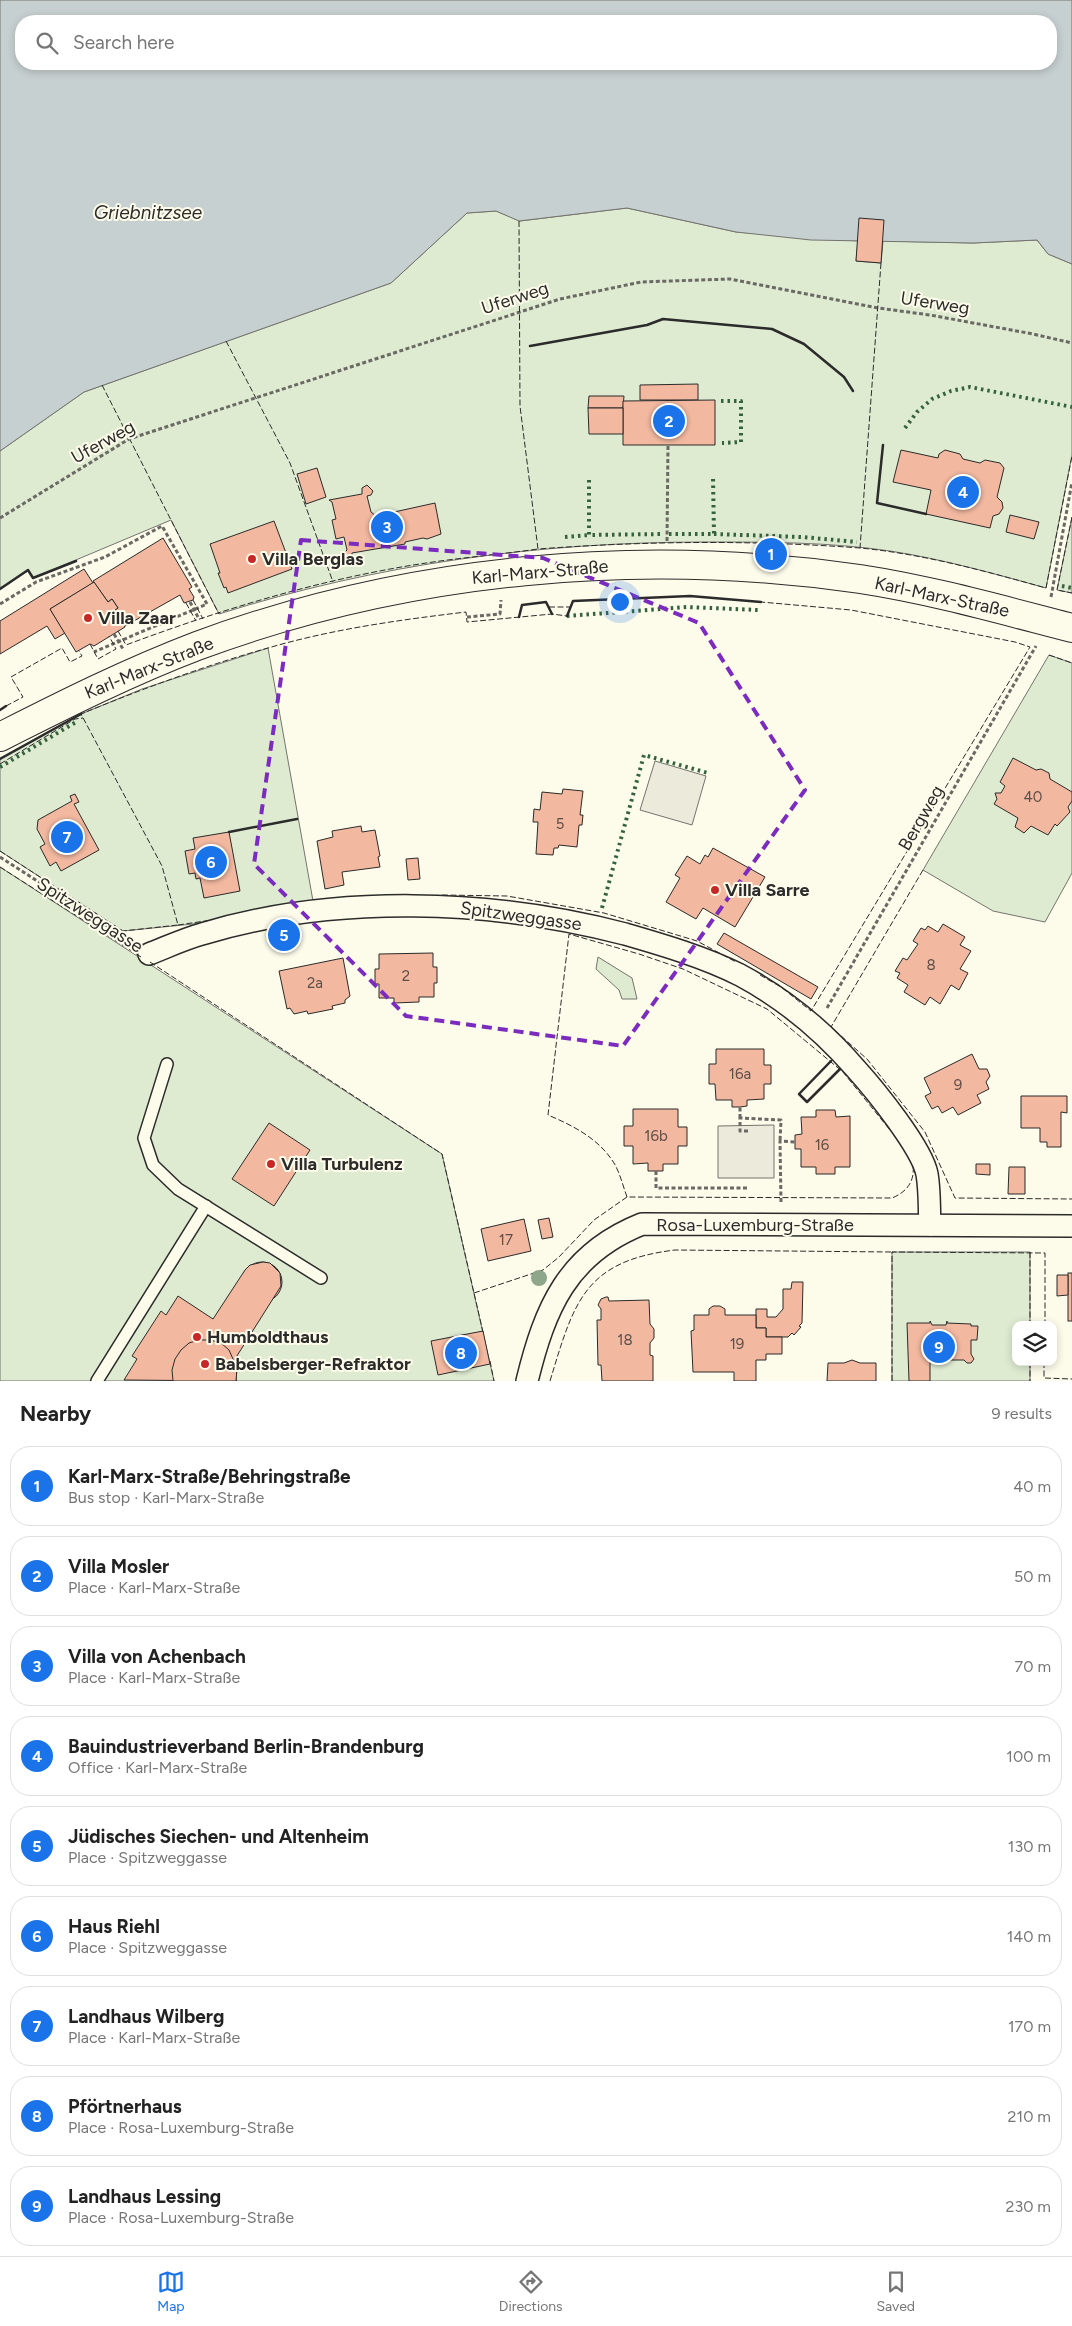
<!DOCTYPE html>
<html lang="en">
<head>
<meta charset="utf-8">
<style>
	body { margin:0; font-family:Figtree,sans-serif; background:#f6f6f6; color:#222 }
	.controls { position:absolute; right:15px; bottom:15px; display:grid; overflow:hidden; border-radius:10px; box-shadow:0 2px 8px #0003 }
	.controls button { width:45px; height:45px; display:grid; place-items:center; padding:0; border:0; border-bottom:1px solid #e0e0e0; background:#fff; color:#222; font:25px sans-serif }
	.you { position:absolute; left:619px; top:601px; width:18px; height:18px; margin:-12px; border:4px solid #fff; border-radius:50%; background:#1a73e8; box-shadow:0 0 0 8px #1a73e833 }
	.badge { display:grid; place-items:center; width:32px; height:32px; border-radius:50%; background:#1a73e8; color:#fff; font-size:16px; font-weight:700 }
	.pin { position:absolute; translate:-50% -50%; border:2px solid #fff; box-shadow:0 1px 5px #0006 }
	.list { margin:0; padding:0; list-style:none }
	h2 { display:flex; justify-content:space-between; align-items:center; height:65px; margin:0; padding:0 20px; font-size:21px }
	h2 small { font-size:16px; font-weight:400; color:#767676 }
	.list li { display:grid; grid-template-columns:32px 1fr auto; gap:15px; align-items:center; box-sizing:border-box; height:80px; margin:0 10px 10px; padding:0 10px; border:1px solid #e0e0e0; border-radius:20px }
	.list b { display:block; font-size:19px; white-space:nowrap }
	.list p { margin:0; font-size:16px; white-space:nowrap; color:#767676 }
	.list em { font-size:16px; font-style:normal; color:#767676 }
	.icon { flex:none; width:28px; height:28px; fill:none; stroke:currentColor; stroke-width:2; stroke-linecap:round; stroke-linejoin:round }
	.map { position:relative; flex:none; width:1072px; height:1381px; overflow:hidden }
	.search { position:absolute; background:#fff; box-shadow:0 2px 8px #0003; left:15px; right:15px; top:15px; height:55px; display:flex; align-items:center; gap:12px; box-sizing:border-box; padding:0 18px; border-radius:20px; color:#767676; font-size:19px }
	.sheet { height:875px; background:#fff }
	nav { display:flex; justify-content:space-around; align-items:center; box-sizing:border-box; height:70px; border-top:1px solid #e0e0e0; background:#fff; font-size:14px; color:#767676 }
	nav a { display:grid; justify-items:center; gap:2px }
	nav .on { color:#1a73e8 }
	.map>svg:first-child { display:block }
</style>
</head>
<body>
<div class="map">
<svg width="1072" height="1381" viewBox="0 0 1072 1381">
	<rect width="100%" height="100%" fill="#fdfbea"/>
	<g fill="#deebd1" stroke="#74746e">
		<path d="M627,208l109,24 122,9 -2,20 25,2 2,-22 90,2 64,-3 11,14 24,10v191l-26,133c-51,-14 -103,-29 -156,-37 -60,-9 -124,-9 -185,-9 -165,0 -328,22 -486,72l-48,-94 -138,58 -5,-7 -28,17v-137l84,-59 307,-109 76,-70 29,-2 24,10z"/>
		<path d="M1072,517v76l-15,-3z"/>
		<path d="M268,648l45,253 -120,23 -70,7 -123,-80v-92l81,-45 61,-25z"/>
		<path d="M1049,655l23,8v210l-27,49 -52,-11 -70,-41z"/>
		<path d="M0,867l442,287 52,227h-494z"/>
		<path d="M598,957l34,21 5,21h-15l-3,-9 -23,-21z"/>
		<path d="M892,1252h138v73h-14v37h14v19h-138z"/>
	</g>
	<g fill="#eceadb" stroke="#74746e">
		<path d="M655,761l51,15 -14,49 -52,-15z"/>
		<path d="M774,1125v53h-56v-52z"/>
	</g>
	<path fill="#c7d0d0" stroke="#74746e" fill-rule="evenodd" d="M0,0h1072v264l-24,-10 -11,-14 -64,3 -162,-3 -75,-8 -109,-24 -108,13 -23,-10 -29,2 -76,70 -307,109 -84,59zM21,21h1030v43h-1030z"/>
	<g fill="#f2b8a0" stroke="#2b2b2b">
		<path d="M859,218l25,2 -3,43 -25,-2z"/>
		<path d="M698,384v16h-58v-15z"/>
		<path d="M589,396h35l-1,12h-35z"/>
		<path d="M715,400v45h-92v-44z"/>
		<path d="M588,408h35v26h-34z"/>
		<path d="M901,450l37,8 1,-4 6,-4 15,4 3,5 17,4 5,-3 15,3 4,5 -7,29 5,5 1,6 -4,6 -6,2 -3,12 -64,-14 5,-24 -38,-8z"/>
		<path d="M317,468l9,29 -20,7 -9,-30z"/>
		<path d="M367,485l6,6 -2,4 -4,1 4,16 5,4 59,-13 6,31 -14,5 -4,-1 -18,4v2l-53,9 -1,5h-7l-1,-4 4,-4 -3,-13 -8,2 -4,-19 4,-1 -4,-17 -3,-2 33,-6v-6z"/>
		<path d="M1010,515l29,7 -5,17 -28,-7z"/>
		<path d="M274,521l18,48 -64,24 -2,-6 -2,1 -6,-15h2l-10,-29z"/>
		<path d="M163,538l29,49 -3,2 5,8 -1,3 -9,3 -4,-8 -55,31 -10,-16 3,-2 -6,-9 -4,3 -15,-21z"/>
		<path d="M84,569l9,14 -43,26 15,24 -10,6 -8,-13 -47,28v-33z"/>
		<path d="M94,582l14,20 4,-3 6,9 -3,2 10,17 -31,19 -4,-2 -14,8 -26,-43z"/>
		<path d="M1013,758l23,12 5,-1 8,4 1,6 22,13v9l-4,6 2,5 -13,14 -2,-2 -7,11 -17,-9 -7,7 -9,-6 3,-9 -24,-14 3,-5 -2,-6h6l4,-7 -5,-4z"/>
		<path d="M563,789l20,2 -3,24h3l-1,10h-3l-2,22 -18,-2 -1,3h-4l-1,7 -17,-1 2,-32h-5l1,-13 6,1 2,-18 20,2z"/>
		<path d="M75,794l4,8 -5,2 25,46 -38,21 -5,-9 -6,4 -10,-19 5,-3 -8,-15 1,-9 34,-19 -2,-5z"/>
		<path d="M361,826l1,6 13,-2 5,26 -2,1 2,10 -38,5 2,13 -19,4 -8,-48 16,-4 -1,-6z"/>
		<path d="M229,832l11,59 -36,7 -4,-20 -4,1 -1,-6 -6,1 -4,-23 10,-2 -2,-11z"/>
		<path d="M713,848l52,29 -30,50 -32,-19 -7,11 -30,-17 14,-24 -5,-3 12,-19 13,8 5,-9 3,2z"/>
		<path d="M418,858l2,21 -12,1 -2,-21z"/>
		<path d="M943,924l22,13 -5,8 11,6 -11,18 8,4 -9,17 -8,-5 -11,19 -10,-7 -5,8 -21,-13 4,-7 -11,-7 3,-5 -5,-2 8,-13 4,2 11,-16 -5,-3 8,-13 4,2 3,-4 10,6z"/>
		<path d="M724,933l94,54 -7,12 -94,-55z"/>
		<path d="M433,953v14h4v16h-3v14h-15v5l-25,1v-5h-15v-14h-4v-15h4v-15z"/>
		<path d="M343,958l7,38 -5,4v3l-13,3 1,3 -25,5 -1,-3 -13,3 -4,-6 -3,1 -8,-38z"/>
		<path d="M716,1049h48v16h7v19h-7v15l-17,1v6l-7,1h-8v-7h-16l-1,-16h-6v-20h7z"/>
		<path d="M972,1054l7,15h8l3,7 -4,6 3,7 -12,6 4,8 -23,12 -5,-8 -11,6 -4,-7 -6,3 -7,-13 6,-3 -7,-15z"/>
		<path d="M1021,1096h46v17l-6,-1v35h-14v-5h-7v-14h-19z"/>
		<path d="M633,1109h45v18h9v19h-9v18h-15v7h-15v-8l-15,1v-18h-9v-20h9z"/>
		<path d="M816,1110h19l1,7 14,-1v51h-15v7h-19v-7h-15v-18h-6v-14l7,-1 -1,-17h15z"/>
		<path d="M269,1123l41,27 -36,56 -42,-27z"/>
		<path d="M976,1164h14v11l-14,-1z"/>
		<path d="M1009,1167h16v27h-17z"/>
		<path d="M549,1218l4,19 -11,2 -4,-19z"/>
		<path d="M524,1219l7,32 -43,10 -7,-32z"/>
		<circle cx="262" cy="1282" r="20"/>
		<path d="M263,1262l7,1 10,10 1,13 -46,73 2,9 -1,13 -112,-1 13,-21 -5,-3 29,-45 5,4 12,-19 35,23 32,-49 5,-5z"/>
		<rect x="1068" y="1273" width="4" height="48"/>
		<path d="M1057,1275h11v20l-11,1z"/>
		<path d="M792,1282h11l-1,41 -3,3 2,1 -7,8 -2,-2 -4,4h-22v-9h-10v-19h11v8h9l7,-8v-20h8z"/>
		<path d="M606,1297h2l1,4 40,-1 1,24 4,5v9l-4,5v12l3,1v25h-51l-1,-16h-3l-1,-45h4v-11l-3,-4 3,-6z"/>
		<path d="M713,1306h7l5,3v6h31v13h10v9h16v17h-16v6h-10v21h-22v-9h-41l-2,-41 3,-1v-15h15v-6z"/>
		<path d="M930,1321l2,4h14l1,-4v2l24,1v2h7l-1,14h-6v14l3,5 -3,4h-4l-3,-3h-20l-1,2 -13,-2v21h-21l-2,-58h23z"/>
		<path d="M483,1331l7,33 -52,11 -7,-34z"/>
		<path d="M199,1340h11l11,3 8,7 8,18 -1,13h-63l-1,-11 3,-11 6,-9 8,-7z"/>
		<path d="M852,1360l8,3h16v18h-49l1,-18h16z"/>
	</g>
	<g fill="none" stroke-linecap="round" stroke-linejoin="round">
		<defs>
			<g id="lane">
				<path d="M167,1064l-23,74 9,27 25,24 143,89"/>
				<path d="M97,1381l109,-175"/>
			</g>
			<g id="street">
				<path d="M149,954c18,-7 35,-15 53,-20 132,-40 290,-35 423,0 38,11 79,23 115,41 43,23 84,57 116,94 19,21 66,79 71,105 3,17 2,35 3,51"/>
				<path d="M527,1381c18,-73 40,-127 115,-157l430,2"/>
			</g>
			<path id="secondary" d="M0,737c65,-33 129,-65 197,-91 210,-78 442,-99 663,-67 72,11 142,31 212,49"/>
		</defs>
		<use href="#lane" stroke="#2b2b2b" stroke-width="14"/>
		<use href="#street" stroke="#2b2b2b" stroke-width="24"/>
		<use href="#secondary" stroke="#2b2b2b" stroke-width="30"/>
		<g stroke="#6a6964" stroke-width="3" stroke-dasharray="4 2.5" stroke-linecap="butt">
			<path d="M0,518l129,-79 431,-140 81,-17 89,-3 148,29 52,7 103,19 39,9"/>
			<path d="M667,541l1,-96"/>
			<path d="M1051,597l21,-115"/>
			<path d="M190,602l9,17"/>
			<path d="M0,604l36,-22 69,-25 57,-31 45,78 -113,48"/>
			<path d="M467,617l33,-3 1,-14"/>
			<path d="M114,634l9,15"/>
			<path d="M0,857l132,85"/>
			<path d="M827,1008l209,-362"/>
			<path d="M740,1118v-11"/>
			<path d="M748,1131h-8v-13l41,2 -1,21"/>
			<path d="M656,1171v17h91"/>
			<path d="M781,1202l-1,-61 15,1"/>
		</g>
		<use href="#lane" stroke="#fdfbea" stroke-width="11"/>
		<use href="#street" stroke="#fdfbea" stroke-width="21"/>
		<use href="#secondary" stroke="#fdfbea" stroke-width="28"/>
		<g stroke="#34623c" stroke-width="4" stroke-dasharray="2.5 4" stroke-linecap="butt">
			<path d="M721,401h20v41l-19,1"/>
			<path d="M905,428l12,-16 15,-13 19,-8 19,-4 102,20"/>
			<path d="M589,480v55l74,-1"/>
			<path d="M669,534h45l-1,-57"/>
			<path d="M714,534l88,3 55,5"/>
			<path d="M565,537l24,-2"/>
			<path d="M1062,586l10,2"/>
			<path d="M567,616l120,-9 71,3"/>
			<path d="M0,767l76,-45"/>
			<path d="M602,908l42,-153 64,18"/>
		</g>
		<g stroke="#2b2b2b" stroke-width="1" stroke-dasharray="6 2.5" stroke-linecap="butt">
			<path d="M519,221l1,185 18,143c108,-8 214,-9 322,-1"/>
			<path d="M881,263l-21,285c63,6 125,23 186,40l26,-132"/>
			<path d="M226,341l64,122 43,119"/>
			<path d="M102,385l117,229"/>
			<path d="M1072,517l-15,73 15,3"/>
			<path d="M193,600l10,19"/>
			<path d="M186,603l10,18"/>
			<path d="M549,607h21"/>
			<path d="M118,631l8,14c99,-37 202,-68 307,-83 35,-5 70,-8 105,-13"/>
			<path d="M90,644l8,15 18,-10 -7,-13"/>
			<path d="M1049,655l23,8"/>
			<path d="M6,706l17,-9 -12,-20 51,-29 8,14 12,-6 -3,-5"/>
			<path d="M0,764l75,-45 8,-1"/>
			<path d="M0,851l123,80 55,-6 -16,-59 -81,-152c61,-25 123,-48 187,-66 65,-19 131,-28 198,-36l1,10 85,-8 15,2"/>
			<path d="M0,867l141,90"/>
			<path d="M923,870l-92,157 36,32 58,73 30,66 117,1"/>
			<path d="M442,895l65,1 97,17 93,28 39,21"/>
			<path d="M178,925l34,-5"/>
			<path d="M150,962l292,192 41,178"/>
			<path d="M760,975l21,12 30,24 219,-364 -15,-5 -164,-32 -90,-8"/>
			<path d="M627,1197c-4,-11 -7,-24 -13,-34 -15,-24 -40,-37 -66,-48l21,-181 70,20 44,15 84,40 76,63 47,58"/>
			<path d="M1030,1252v73"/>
			<path d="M474,1293l69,-23 16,-13 35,-37 33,-23 265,1c15,-6 23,-17 21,-33"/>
			<path d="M490,1361l4,20"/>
			<path d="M1030,1362v19"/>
			<path d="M1044,1362v16l28,1"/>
			<path d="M550,1381c24,-79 34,-120 125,-131l217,2"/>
			<path d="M892,1381v-129l153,1v72"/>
		</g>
		<g stroke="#2b2b2b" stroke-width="2.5">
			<path d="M530,346l117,-21 16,-6 109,10 32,15 40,33 9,14"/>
			<path d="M883,445l-6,58 49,11"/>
			<path d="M0,589l28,-19 5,8 43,-17"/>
			<path d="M567,616l6,-15 117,-5 71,6"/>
			<path d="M519,617l3,-12 24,-3 6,12"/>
			<path d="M0,710l6,-4"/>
			<path d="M0,759l81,-45"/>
			<path d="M229,832l68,-13"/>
			<path d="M831,1061l-32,33 8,8 33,-33"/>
		</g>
	</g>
	<circle fill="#8ea78a" cx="539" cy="1278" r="8"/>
	<path fill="none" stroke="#7b2cbf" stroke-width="4" stroke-dasharray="10 6" stroke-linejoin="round" d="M301,540l242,18 156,65 106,167 -182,256 -217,-30 -152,-152z"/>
	<g fill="#c62828" stroke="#fdfbea" stroke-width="2">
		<circle cx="252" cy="559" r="5"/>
		<circle cx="88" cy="618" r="5"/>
		<circle cx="715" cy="890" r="5"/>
		<circle cx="271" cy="1164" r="5"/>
		<circle cx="197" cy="1337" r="5"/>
		<circle cx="205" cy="1364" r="5"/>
	</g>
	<g text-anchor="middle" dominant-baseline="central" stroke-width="4" stroke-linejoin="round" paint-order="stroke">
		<g font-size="15" fill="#5d4e48">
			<text x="1033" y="797">40</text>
			<text x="560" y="824">5</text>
			<text x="931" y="965">8</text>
			<text x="406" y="976">2</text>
			<text x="315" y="983">2a</text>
			<text x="740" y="1074">16a</text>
			<text x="958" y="1085">9</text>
			<text x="656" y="1136">16b</text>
			<text x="822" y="1145">16</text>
			<text x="506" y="1240">17</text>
			<text x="625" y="1340">18</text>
			<text x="737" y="1344">19</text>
		</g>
		<g font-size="18" fill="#2b2b2b" stroke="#fdfbea">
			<text transform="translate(515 298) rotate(-18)">Uferweg</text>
			<text transform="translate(935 303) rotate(9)">Uferweg</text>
			<text transform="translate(103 442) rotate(-29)">Uferweg</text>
			<text transform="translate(540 572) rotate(-5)">Karl-Marx-Straße</text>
			<text transform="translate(942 597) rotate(12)">Karl-Marx-Straße</text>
			<text transform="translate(149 668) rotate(-22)">Karl-Marx-Straße</text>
			<text transform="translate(921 818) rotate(-60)">Bergweg</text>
			<text transform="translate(90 915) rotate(33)">Spitzweggasse</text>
			<text transform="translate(521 916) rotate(8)">Spitzweggasse</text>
			<text x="755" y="1225">Rosa-Luxemburg-Straße</text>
		</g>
		<g font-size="18" font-weight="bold" fill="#2b2b2b" stroke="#fdfbea" text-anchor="start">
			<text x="262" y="559">Villa Berglas</text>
			<text x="98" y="618">Villa Zaar</text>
			<text x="725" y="890">Villa Sarre</text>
			<text x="281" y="1164">Villa Turbulenz</text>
			<text x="207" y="1337">Humboldthaus</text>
			<text x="215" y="1364">Babelsberger-Refraktor</text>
		</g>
		<g font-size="19" font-style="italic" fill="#2b2b2b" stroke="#fdfbea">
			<text x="148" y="212">Griebnitzsee</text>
		</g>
	</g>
</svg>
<div class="controls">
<button><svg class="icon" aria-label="layers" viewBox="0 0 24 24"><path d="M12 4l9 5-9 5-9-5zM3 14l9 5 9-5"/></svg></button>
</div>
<div class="you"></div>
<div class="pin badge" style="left:771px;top:554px">1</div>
<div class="pin badge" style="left:669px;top:421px">2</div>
<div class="pin badge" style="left:387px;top:527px">3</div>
<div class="pin badge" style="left:963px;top:492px">4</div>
<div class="pin badge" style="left:284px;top:935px">5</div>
<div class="pin badge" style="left:211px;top:862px">6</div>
<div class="pin badge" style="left:67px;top:837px">7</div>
<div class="pin badge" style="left:461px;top:1353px">8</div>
<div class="pin badge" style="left:939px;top:1347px">9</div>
<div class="search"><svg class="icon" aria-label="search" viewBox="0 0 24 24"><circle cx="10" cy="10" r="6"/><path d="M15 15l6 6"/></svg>Search here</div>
</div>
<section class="sheet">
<h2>Nearby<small>9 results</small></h2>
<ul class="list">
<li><span class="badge">1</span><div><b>Karl-Marx-Straße/Behringstraße</b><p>Bus stop · Karl-Marx-Straße</p></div><em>40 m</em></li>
<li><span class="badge">2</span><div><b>Villa Mosler</b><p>Place · Karl-Marx-Straße</p></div><em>50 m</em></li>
<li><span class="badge">3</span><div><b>Villa von Achenbach</b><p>Place · Karl-Marx-Straße</p></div><em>70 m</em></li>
<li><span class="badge">4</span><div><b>Bauindustrieverband Berlin-Brandenburg</b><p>Office · Karl-Marx-Straße</p></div><em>100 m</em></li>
<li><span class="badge">5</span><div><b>Jüdisches Siechen- und Altenheim</b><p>Place · Spitzweggasse</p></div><em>130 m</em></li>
<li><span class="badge">6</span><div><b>Haus Riehl</b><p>Place · Spitzweggasse</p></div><em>140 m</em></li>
<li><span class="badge">7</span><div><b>Landhaus Wilberg</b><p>Place · Karl-Marx-Straße</p></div><em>170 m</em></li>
<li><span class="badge">8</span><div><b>Pförtnerhaus</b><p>Place · Rosa-Luxemburg-Straße</p></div><em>210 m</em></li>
<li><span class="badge">9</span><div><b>Landhaus Lessing</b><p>Place · Rosa-Luxemburg-Straße</p></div><em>230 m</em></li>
</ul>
</section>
<nav>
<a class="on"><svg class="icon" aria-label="map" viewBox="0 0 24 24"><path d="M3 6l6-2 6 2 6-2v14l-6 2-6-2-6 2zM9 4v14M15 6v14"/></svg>Map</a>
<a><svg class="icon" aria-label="directions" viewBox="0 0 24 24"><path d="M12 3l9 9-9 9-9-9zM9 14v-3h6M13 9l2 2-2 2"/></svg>Directions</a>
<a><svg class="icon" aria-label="saved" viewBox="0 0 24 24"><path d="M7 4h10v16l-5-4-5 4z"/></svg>Saved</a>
</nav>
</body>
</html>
